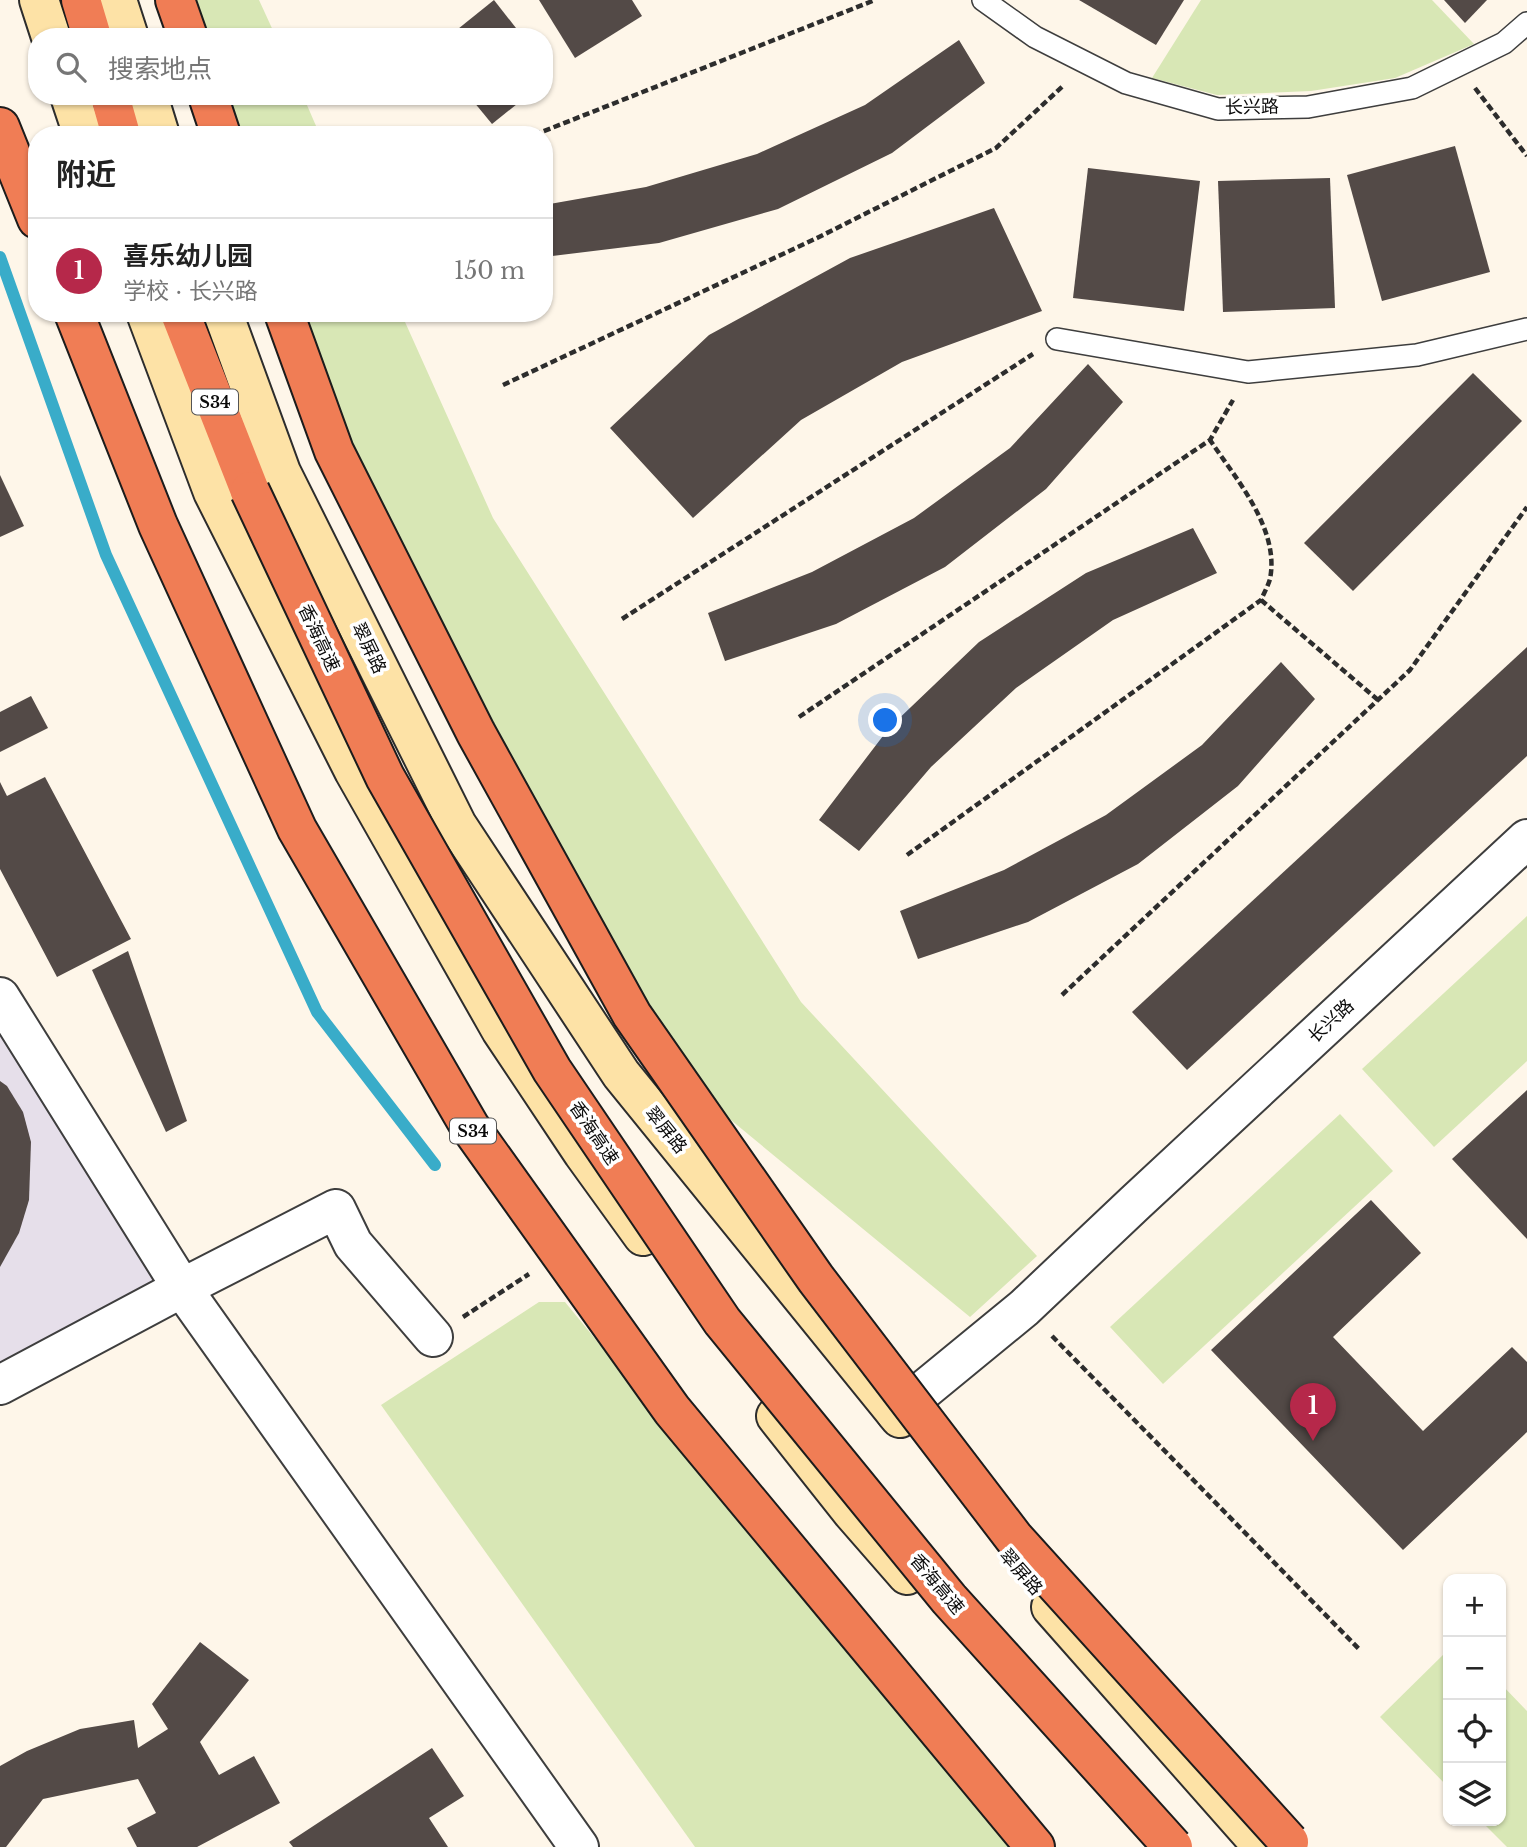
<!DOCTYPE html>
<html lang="zh">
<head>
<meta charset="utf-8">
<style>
	body { margin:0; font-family:"Libre Baskerville","Noto Sans SC",serif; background:#f6f6f6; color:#222 }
	.controls { position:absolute; right:21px; bottom:21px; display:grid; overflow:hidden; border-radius:14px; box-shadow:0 2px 5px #0004 }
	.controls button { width:63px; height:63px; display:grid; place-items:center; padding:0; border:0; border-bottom:2px solid #e0e0e0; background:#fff; color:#222; font:35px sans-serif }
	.you { position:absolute; left:886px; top:721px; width:24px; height:24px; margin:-18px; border:5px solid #fff; border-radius:50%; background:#1a73e8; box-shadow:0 0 0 10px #1a73e833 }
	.badge { display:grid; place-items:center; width:46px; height:46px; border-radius:50%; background:#b6284a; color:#fff; font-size:23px; font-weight:700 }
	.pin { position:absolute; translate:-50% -58px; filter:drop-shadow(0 2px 4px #0008) }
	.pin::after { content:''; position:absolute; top:37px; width:24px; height:21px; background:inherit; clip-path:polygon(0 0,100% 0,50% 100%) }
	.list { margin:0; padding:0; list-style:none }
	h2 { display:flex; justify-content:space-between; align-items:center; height:91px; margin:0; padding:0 28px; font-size:30px }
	h2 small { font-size:23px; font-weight:400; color:#767676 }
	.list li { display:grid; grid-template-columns:46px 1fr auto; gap:21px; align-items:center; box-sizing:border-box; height:105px; padding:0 28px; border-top:2px solid #e0e0e0 }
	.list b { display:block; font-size:26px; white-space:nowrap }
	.list p { margin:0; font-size:23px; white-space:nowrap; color:#767676 }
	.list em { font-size:23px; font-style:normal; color:#767676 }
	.icon { flex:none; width:38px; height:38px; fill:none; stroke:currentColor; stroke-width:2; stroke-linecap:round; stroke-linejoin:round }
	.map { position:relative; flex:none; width:1527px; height:1847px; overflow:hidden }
	.search { position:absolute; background:#fff; box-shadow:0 2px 5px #0004; left:28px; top:28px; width:525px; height:77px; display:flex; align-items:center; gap:18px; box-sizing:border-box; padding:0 24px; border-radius:28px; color:#767676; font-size:26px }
	.panel { position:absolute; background:#fff; box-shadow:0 2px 5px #0004; left:28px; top:126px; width:525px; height:196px; border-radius:28px }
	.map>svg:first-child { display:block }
</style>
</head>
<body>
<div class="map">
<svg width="1527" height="1847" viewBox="0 0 1527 1847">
	<rect width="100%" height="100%" fill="#fef6e9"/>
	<path fill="#e6dfea" d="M0,1024l169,259 -169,86z"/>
	<g fill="#d8e7b5">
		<path d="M164,0h95l17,37h-99z"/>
		<path d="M1201,0h231l42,44 -79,34 -84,13 -94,4 -65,-17z"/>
		<path d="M198,96h105l17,39h-108z"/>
		<path d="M276,313h125l92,205 308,484 236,254 -67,61 -318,-262z"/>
		<path d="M1527,916v145l-93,86 -72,-78z"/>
		<path d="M1340,1114l53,57 -230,213 -53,-57z"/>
		<path d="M539,1302h26l446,545h-316l-314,-442z"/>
		<path d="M1448,1650v137l-68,-70z"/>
		<path d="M1501,1684l26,27v136h-20l-26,-26h20z"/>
	</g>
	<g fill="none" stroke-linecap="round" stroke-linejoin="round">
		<path stroke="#39acc9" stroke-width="12" d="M0,257l106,298 211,457 118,153"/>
	</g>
	<g fill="#534a47">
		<path d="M494,0l29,37h-75z"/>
		<path d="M539,0h93l10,16 -67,42z"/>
		<path d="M1079,0h105l-28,45z"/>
		<path d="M1444,0h43l-22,23z"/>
		<path d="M959,40l26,43 -93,70 -114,56 -119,34 -115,14v-52l102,-18 111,-33 108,-49z"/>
		<path d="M469,96h58l-35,28z"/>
		<path d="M1455,146l35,126 -108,29 -35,-126z"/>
		<path d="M1088,168l112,13 -16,130 -111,-13z"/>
		<path d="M1330,178l5,130 -112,4 -5,-131z"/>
		<path d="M994,208l48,103 -140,51 -101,58 -108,98 -83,-90 99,-93 141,-77z"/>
		<path d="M1088,364l35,38 -77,87 -101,78 -109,57 -111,37 -17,-48 104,-41 102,-54 96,-70z"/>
		<path d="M1473,373l49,48 -169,170 -49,-48z"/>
		<path d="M0,475l24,51 -24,11z"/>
		<path d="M1193,528l24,45 -104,47 -97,68 -85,79 -72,84 -40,-31 70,-92 90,-86 107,-69z"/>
		<path d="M1527,647v109l-340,314 -55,-58z"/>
		<path d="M1281,662l34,37 -77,87 -100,78 -110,58 -110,37 -18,-48 104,-41 102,-55 96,-70z"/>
		<path d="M31,696l17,32 -48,24v-40z"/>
		<path d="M45,777l86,162 -74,38 -57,-108v-87l7,14z"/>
		<path d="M128,951l59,170 -21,11 -74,-162z"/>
		<path d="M0,1081l7,5 16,26 8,30 -2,58 -10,33 -19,34z"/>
		<path d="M1527,1090v149l-75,-80z"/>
		<path d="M1371,1200l50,53 -88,84 90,94 89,-84 15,15v70l-124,118 -192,-200z"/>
		<path d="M200,1642l49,38 -49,62 19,33 35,-19 26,47 -83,44h-60l-10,-19 29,-15 -18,-34 -95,20 -37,48h-6v-81l27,-15 53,-22 54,-9 4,28 30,-19 -16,-25z"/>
		<path d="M432,1748l32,48 -35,22 19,29h-155l-4,-5z"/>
	</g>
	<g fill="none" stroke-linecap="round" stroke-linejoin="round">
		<defs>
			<g id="lane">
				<path d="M983,0l52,37 91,46 92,26 90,-2 104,-19 92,-45 23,-20"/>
				<path d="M1057,339l191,33 169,-17 110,-26"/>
			</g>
			<g id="street">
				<path d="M0,997l182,291 397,559"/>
				<path d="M0,1385l182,-97 154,-79 17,35 80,93"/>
				<path d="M896,1413l128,-105 111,-105 392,-364"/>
			</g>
			<g id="secondary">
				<path d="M39,0l12,37"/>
				<path d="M117,0l12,37"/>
				<path d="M70,96l13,39"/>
				<path d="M148,96l12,39"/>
				<path d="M146,313l67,179 141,279 147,259 82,123 60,83"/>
				<path d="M223,313l58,159 176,353 164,249 279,344"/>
				<path d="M776,1416l76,96 55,63"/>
				<path d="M1051,1607l212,240"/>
			</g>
			<g id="highway">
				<path d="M81,0l11,37"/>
				<path d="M175,0l13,37"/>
				<path d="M110,96l11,39"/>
				<path d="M208,96l13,39"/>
				<path d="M0,127l37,92"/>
				<path d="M74,313l84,212 139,304 173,298 202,283 363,437"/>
				<path d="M180,313l70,178"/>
			</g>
		</defs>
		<use href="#lane" stroke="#3e3e3e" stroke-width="24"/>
		<use href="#street" stroke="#3e3e3e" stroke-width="42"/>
		<use href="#secondary" stroke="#2d2d2d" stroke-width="42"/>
		<use href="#highway" stroke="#1c1c1c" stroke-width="42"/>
		<g stroke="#2d2d2d" stroke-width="4.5" stroke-dasharray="7 3.5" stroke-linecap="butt">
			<path d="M1475,88l52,68"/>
			<path d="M534,135l341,-135"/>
			<path d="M503,385l314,-147 179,-90 68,-63"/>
			<path d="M1261,600l117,100"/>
			<path d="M622,619l411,-265"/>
			<path d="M799,717l411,-277 23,-40"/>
			<path d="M907,855l354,-255c3,-7 7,-14 9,-21 10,-50 -34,-100 -60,-139"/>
			<path d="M1062,995l348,-325 117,-163"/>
			<path d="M463,1317l66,-43"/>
			<path d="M1052,1336l307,313"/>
		</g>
		<use href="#lane" stroke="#fff" stroke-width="21"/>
		<use href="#street" stroke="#fff" stroke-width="38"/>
		<use href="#secondary" stroke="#fde2a6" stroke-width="38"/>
		<use href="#highway" stroke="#f07d55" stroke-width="38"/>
		<defs>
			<g id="highway-bridge">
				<path d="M284,313l50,138 142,282 156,282 184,264 198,259 275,304"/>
				<path d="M250,491l135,286 167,293 170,251 227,278 224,248"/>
			</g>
		</defs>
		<use href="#highway-bridge" stroke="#1c1c1c" stroke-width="42" stroke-linecap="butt"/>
		<use href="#highway-bridge" stroke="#f07d55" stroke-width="38"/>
	</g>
	<g text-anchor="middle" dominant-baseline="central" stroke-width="7" stroke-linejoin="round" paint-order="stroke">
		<g fill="#fff" stroke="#545454" stroke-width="2">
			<rect x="192" y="389.5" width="46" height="25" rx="5"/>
			<rect x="450" y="1118.5" width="46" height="25" rx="5"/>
		</g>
		<g font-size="16" font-weight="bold" fill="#0b0b0b">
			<text x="215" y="402">S34</text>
			<text x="473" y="1131">S34</text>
		</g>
		<g font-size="18" fill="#0b0b0b" stroke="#fff">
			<text transform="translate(1252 107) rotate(-1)">长兴路</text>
			<text transform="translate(319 638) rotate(65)">香海高速</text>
			<text transform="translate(369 648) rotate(64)">翠屏路</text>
			<text transform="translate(1331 1021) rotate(-43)">长兴路</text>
			<text transform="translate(666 1130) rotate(51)">翠屏路</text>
			<text transform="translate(594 1133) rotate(56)">香海高速</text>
			<text transform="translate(1021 1572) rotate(49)">翠屏路</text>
			<text transform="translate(937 1584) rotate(50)">香海高速</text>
		</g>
	</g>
</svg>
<div class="controls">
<button>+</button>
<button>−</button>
<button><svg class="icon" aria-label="locate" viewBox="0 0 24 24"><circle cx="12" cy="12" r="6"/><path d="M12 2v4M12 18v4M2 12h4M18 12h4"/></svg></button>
<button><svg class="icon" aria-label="layers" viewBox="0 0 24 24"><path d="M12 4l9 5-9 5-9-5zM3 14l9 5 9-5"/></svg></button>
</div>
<div class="you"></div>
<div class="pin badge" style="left:1313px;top:1441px">1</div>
<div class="search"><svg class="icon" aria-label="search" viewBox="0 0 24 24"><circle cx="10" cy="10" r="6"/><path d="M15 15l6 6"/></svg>搜索地点</div>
<section class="panel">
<h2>附近<small></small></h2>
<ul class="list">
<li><span class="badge">1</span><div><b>喜乐幼儿园</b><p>学校 · 长兴路</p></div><em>150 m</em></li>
</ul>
</section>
</div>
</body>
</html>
